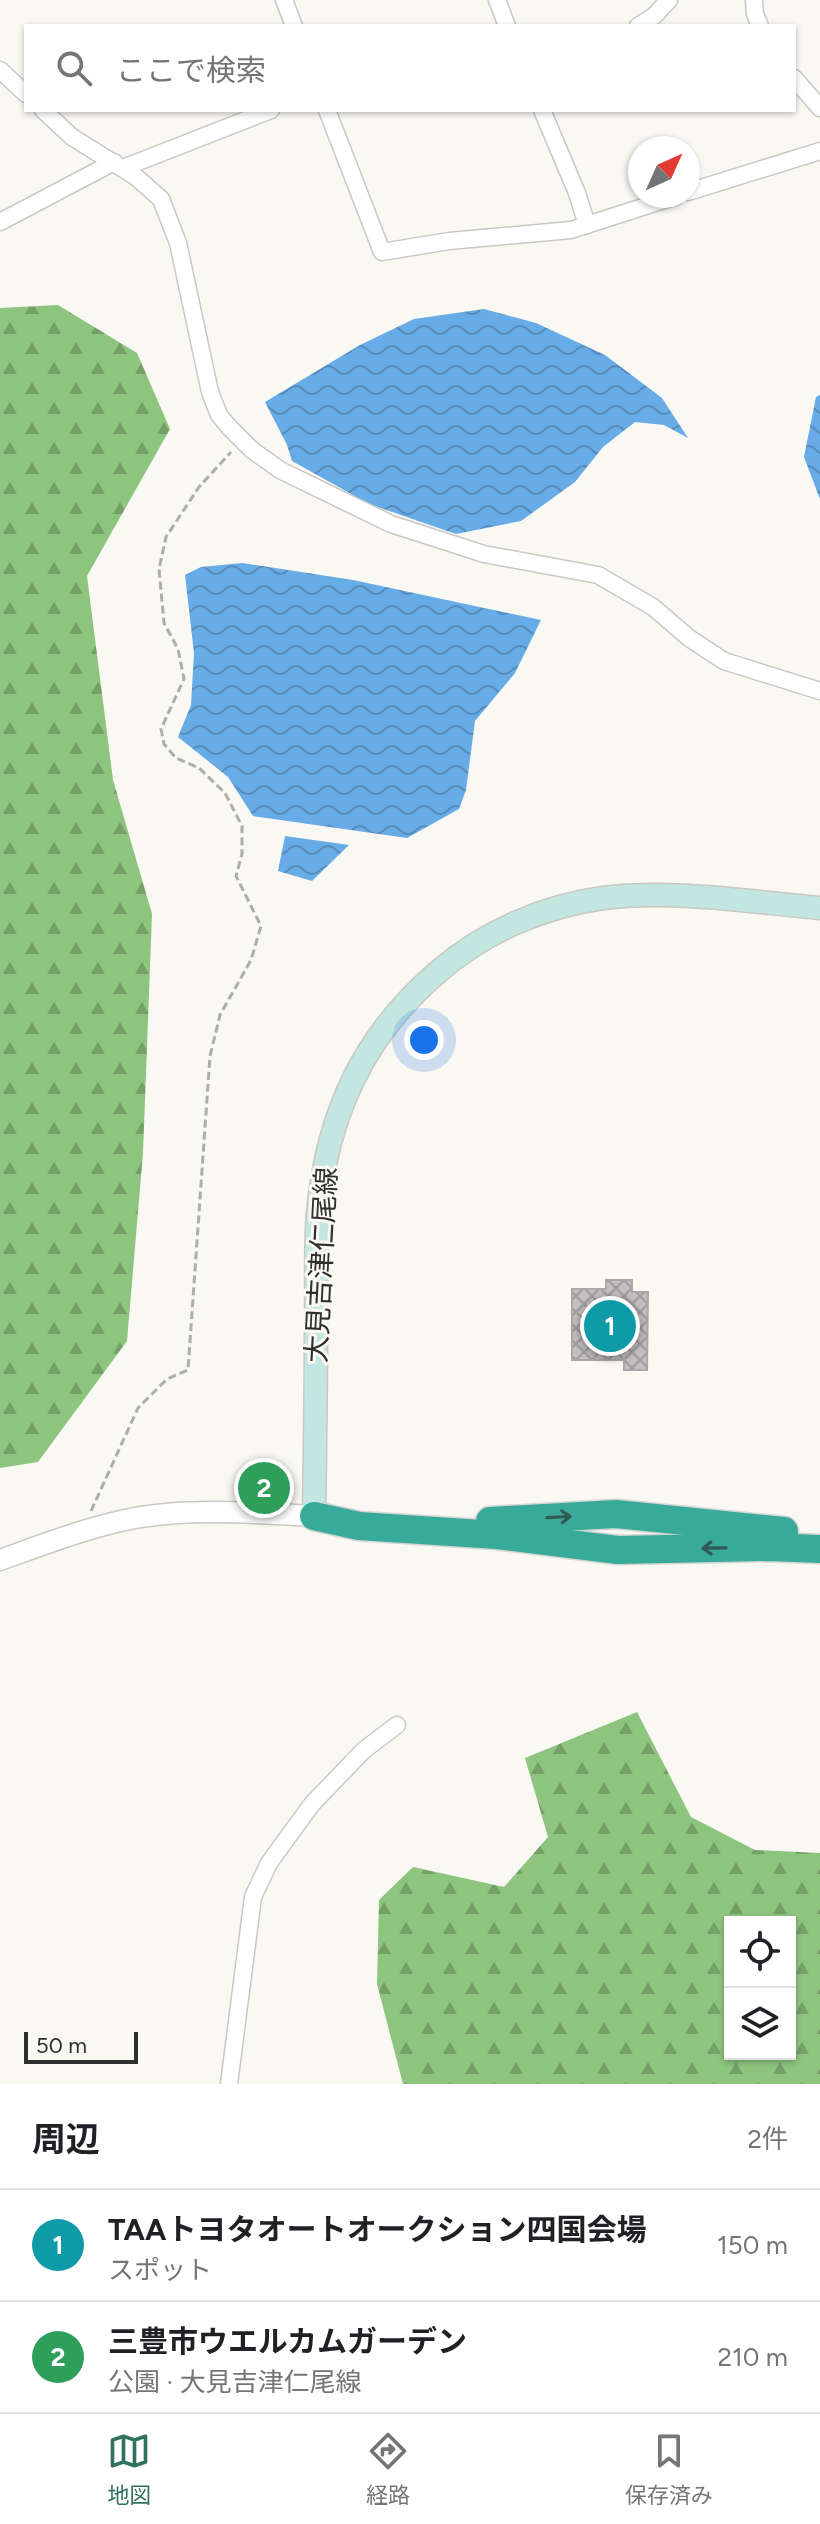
<!DOCTYPE html>
<html lang="ja">
<head>
<meta charset="utf-8">
<style>
	body { margin:0; font-family:Figtree,"Noto Sans JP",sans-serif; background:#f2f2f2; color:#202124 }
	.controls { position:absolute; right:24px; bottom:24px; display:grid; overflow:hidden; border-radius:0px; box-shadow:0 2px 6px #0004 }
	.controls button { width:72px; height:72px; display:grid; place-items:center; padding:0; border:0; border-bottom:2px solid #e0e0e0; background:#fff; color:#202124; font:40px sans-serif }
	.compass { position:absolute; left:628px; top:136px; width:72px; height:72px; border-radius:50%; background:#fff; box-shadow:0 2px 6px #0004; rotate:45deg }
	.scale { position:absolute; left:24px; bottom:20px; width:114px; box-sizing:border-box; padding-left:8px; border:4px solid #2f2f2d; border-top:0; font-size:22px; line-height:28px; white-space:nowrap; color:#2f2f2d; -webkit-text-stroke:6px #f9f8f3; paint-order:stroke }
	.you { position:absolute; left:424px; top:1040px; width:28px; height:28px; margin:-20px; border:6px solid #fff; border-radius:50%; background:#1a73e8; box-shadow:0 0 0 12px #1a73e833 }
	.badge { display:grid; place-items:center; width:52px; height:52px; border-radius:50%; background:#317160; color:#fff; font-size:26px; font-weight:700 }
	.pin { position:absolute; translate:-50% -50%; border:4px solid #fff; box-shadow:0 2px 8px #0006 }
	.list { margin:0; padding:0; list-style:none }
	h2 { display:flex; justify-content:space-between; align-items:center; height:104px; margin:0; padding:0 32px; font-size:34px }
	h2 small { font-size:26px; font-weight:400; color:#757577 }
	.list li { display:grid; grid-template-columns:52px 1fr auto; gap:24px; align-items:center; box-sizing:border-box; height:112px; padding:0 32px; border-top:2px solid #e0e0e0 }
	.list b { display:block; font-size:30px; white-space:nowrap }
	.list p { margin:0; font-size:26px; white-space:nowrap; color:#757577 }
	.list em { font-size:26px; font-style:normal; color:#757577 }
	.icon { flex:none; width:44px; height:44px; fill:none; stroke:currentColor; stroke-width:2; stroke-linecap:round; stroke-linejoin:round }
	.map { position:relative; flex:none; width:820px; height:2084px; overflow:hidden }
	.search { position:absolute; background:#fff; box-shadow:0 2px 6px #0004; left:24px; right:24px; top:24px; height:88px; display:flex; align-items:center; gap:20px; box-sizing:border-box; padding:0 28px; border-radius:0px; color:#757577; font-size:30px }
	.sheet { height:328px; background:#fff }
	nav { display:flex; justify-content:space-around; align-items:center; box-sizing:border-box; height:112px; border-top:2px solid #e0e0e0; background:#fff; font-size:22px; color:#757577 }
	nav a { display:grid; justify-items:center; gap:4px }
	nav .on { color:#317160 }
	.map>svg:first-child { display:block }
</style>
</head>
<body>
<div class="map">
<svg width="820" height="2084" viewBox="0 0 820 2084">
	<defs>
		<pattern id="forest-firs" width="22" height="20" patternUnits="userSpaceOnUse" patternTransform="scale(2)"><rect width="22" height="20" fill="#8dc57f"/><path d="M5 1l3.5 6h-7zM16 11l3.5 6h-7z" fill="#74a068"/></pattern>
		<pattern id="park-tufts" width="24" height="20" patternUnits="userSpaceOnUse" patternTransform="scale(2)"><rect width="24" height="20" fill="#b0d8a7"/><path d="M3 7l-1-3M5 7V3M7 7l1-3M15 17l-1-3M17 17v-4M19 17l1-3" fill="none" stroke="#98ba90"/></pattern>
		<pattern id="water-waves" width="16" height="10" patternUnits="userSpaceOnUse" patternTransform="scale(2)"><rect width="16" height="10" fill="#67abe7"/><path d="M0 5q4-4 8 0t8 0" fill="none" stroke="#558cbc"/></pattern>
		<pattern id="building-cross-hatch" width="8" height="8" patternUnits="userSpaceOnUse" patternTransform="scale(2)"><rect width="8" height="8" fill="#c3bec0"/><path d="M0 0l8 8M0 8l8-8" fill="none" stroke="#9f9b9c"/></pattern>
	</defs>
	<rect width="100%" height="100%" fill="#f9f8f3"/>
	<g fill="url(#forest-firs)" fill-rule="evenodd">
		<path d="M58,305l79,48 33,76 -83,147 26,204 39,134 -9,239 -16,188 -89,121 -38,6v-1160z"/>
		<path d="M637,1712l54,105 64,33 65,3v231h-417l-26,-100 2,-84 34,-33 91,20 44,-50 -23,-79zM730,1922h60v132h-60z"/>
	</g>
	<path fill="url(#park-tufts)" d="M253,1475h37l-28,26 -11,-1z"/>
	<g fill="url(#water-waves)">
		<path d="M484,309l52,14 69,32 57,43 26,40 -24,-13 -29,-3 -32,25 -28,35 -54,39 -65,13 -87,-30 -77,-43 -5,-16 -22,-43 95,-57 54,-26z"/>
		<path d="M820,395v104l-16,-42 12,-60z"/>
		<path d="M242,563l111,17 188,40 -26,53 -40,48 -9,69 -7,19 -52,29 -154,-22 -25,-39 -50,-40 13,-32 3,-52 -9,-78 16,-8z"/>
		<path d="M285,836l64,9 -37,36 -34,-10z"/>
	</g>
	<path fill="url(#building-cross-hatch)" stroke="#aba7a9" stroke-width="2" d="M606,1280h26v12h16l-1,78h-23v-10h-52v-71h34z"/>
	<g fill="none" stroke-linecap="round" stroke-linejoin="round">
		<defs>
			<g id="minor">
				<path d="M284,0l10,26"/>
				<path d="M497,0l10,26"/>
				<path d="M754,0l1,14 5,12"/>
				<path d="M638,26l16,-10 15,-16"/>
				<path d="M0,70l26,24"/>
				<path d="M794,78l26,30"/>
				<path d="M43,110l29,27 64,40 25,22 17,44 32,149 9,23 10,12 23,23 28,20 111,54 93,30 114,21 55,32 36,31 35,23 96,30"/>
				<path d="M327,110l55,142 67,-11 122,-11 106,-34"/>
				<path d="M542,110l35,83 10,32"/>
				<path d="M123,168l148,-58"/>
				<path d="M688,192l132,-41"/>
				<path d="M0,222l114,-60"/>
				<path d="M229,2084l24,-187 16,-34 43,-59 52,-54 33,-25"/>
			</g>
			<path id="tertiary" d="M0,1560c45,-16 88,-33 135,-42 55,-10 123,-5 179,-2"/>
			<path id="secondary" d="M314,1516c1,-65 2,-130 2,-194 1,-36 -1,-73 2,-109 9,-99 45,-177 121,-242 45,-39 105,-65 164,-73 69,-9 147,4 217,10"/>
			<g id="motorway">
				<path d="M314,1516l45,10 138,9 121,15 152,-3 50,2"/>
				<path d="M490,1521l126,-7 168,17"/>
			</g>
		</defs>
		<use href="#minor" stroke="#c9c8c3" stroke-width="19"/>
		<use href="#tertiary" stroke="#c9c8c3" stroke-width="23"/>
		<use href="#secondary" stroke="#c9c8c3" stroke-width="25"/>
		<use href="#motorway" stroke="#d5d5d5" stroke-width="31"/>
		<path stroke="#adada9" stroke-width="3" stroke-dasharray="8 4" stroke-linecap="butt" d="M91,1511l47,-103 29,-29 21,-9 22,-314 10,-41 31,-55 10,-34 -25,-50 6,-22v-28l-17,-33 -26,-25 -23,-10 -12,-14 -3,-15 23,-50 -6,-30 -14,-26 -5,-54 7,-32 33,-50 32,-35"/>
		<use href="#minor" stroke="#fff" stroke-width="16"/>
		<use href="#tertiary" stroke="#fff" stroke-width="20"/>
		<use href="#secondary" stroke="#c3e6e1" stroke-width="22"/>
		<use href="#motorway" stroke="#38aa9a" stroke-width="28"/>
	</g>
	<defs><path id="oneway-shaft" d="M-6 0H5M1.5-3L5.5 0L1.5 3" fill="none" stroke-width="1.6" stroke-linecap="round" stroke-linejoin="round" transform="scale(2)"/></defs>
	<g stroke="#325a53">
		<use href="#oneway-shaft" transform="translate(559 1517) rotate(-3)"/>
		<use href="#oneway-shaft" transform="translate(714 1548) rotate(179)"/>
	</g>
	<g text-anchor="middle" dominant-baseline="central" stroke-width="6" stroke-linejoin="round" paint-order="stroke">
		<g font-size="28" fill="#2f2f2d" stroke="#f9f8f3">
			<text transform="translate(321 1265) rotate(-87)">大見吉津仁尾線</text>
		</g>
	</g>
</svg>
<div class="controls">
<button><svg class="icon" aria-label="locate" viewBox="0 0 24 24"><circle cx="12" cy="12" r="6"/><path d="M12 2v4M12 18v4M2 12h4M18 12h4"/></svg></button>
<button><svg class="icon" aria-label="layers" viewBox="0 0 24 24"><path d="M12 4l9 5-9 5-9-5zM3 14l9 5 9-5"/></svg></button>
</div>
<svg class="compass" viewBox="-18 -18 36 36"><path d="M0-13l5 13h-10z" fill="#e53935"/><path d="M0 13l5-13h-10z" fill="#757577"/></svg>
<div class="scale">50 m</div>
<div class="you"></div>
<div class="pin badge" style="left:610px;top:1326px;background:#0f9aa8">1</div>
<div class="pin badge" style="left:264px;top:1488px;background:#2e9e5b">2</div>
<div class="search"><svg class="icon" aria-label="search" viewBox="0 0 24 24"><circle cx="10" cy="10" r="6"/><path d="M15 15l6 6"/></svg>ここで検索</div>
</div>
<section class="sheet">
<h2>周辺<small>2件</small></h2>
<ul class="list">
<li><span class="badge" style="background:#0f9aa8">1</span><div><b>TAAトヨタオートオークション四国会場</b><p>スポット</p></div><em>150 m</em></li>
<li><span class="badge" style="background:#2e9e5b">2</span><div><b>三豊市ウエルカムガーデン</b><p>公園 · 大見吉津仁尾線</p></div><em>210 m</em></li>
</ul>
</section>
<nav>
<a class="on"><svg class="icon" aria-label="map" viewBox="0 0 24 24"><path d="M3 6l6-2 6 2 6-2v14l-6 2-6-2-6 2zM9 4v14M15 6v14"/></svg>地図</a>
<a><svg class="icon" aria-label="directions" viewBox="0 0 24 24"><path d="M12 3l9 9-9 9-9-9zM9 14v-3h6M13 9l2 2-2 2"/></svg>経路</a>
<a><svg class="icon" aria-label="saved" viewBox="0 0 24 24"><path d="M7 4h10v16l-5-4-5 4z"/></svg>保存済み</a>
</nav>
</body>
</html>
